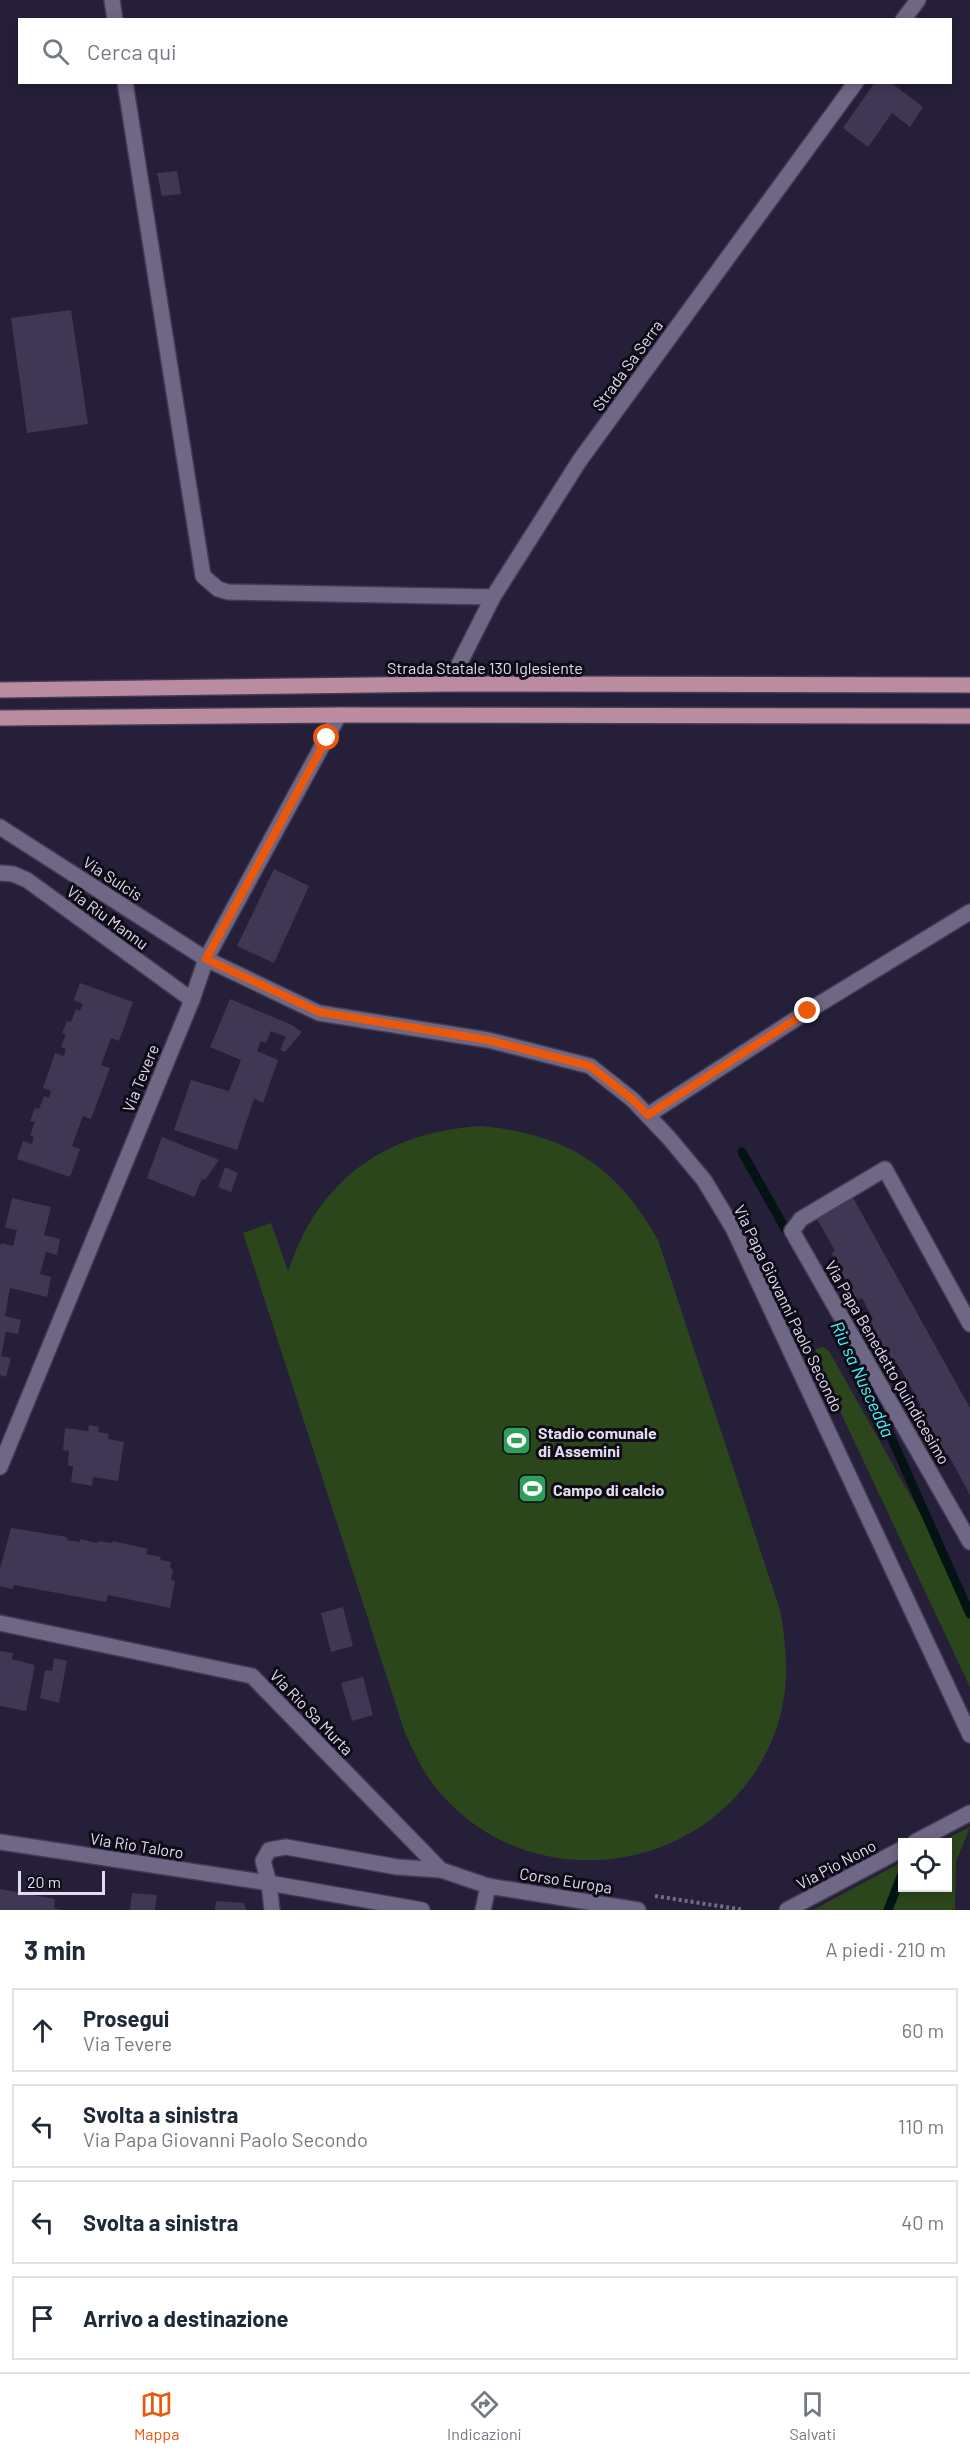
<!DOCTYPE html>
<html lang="it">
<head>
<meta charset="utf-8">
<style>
	body { margin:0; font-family:Barlow,sans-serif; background:#f2f2f3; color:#1f2937 }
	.controls { position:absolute; right:18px; bottom:18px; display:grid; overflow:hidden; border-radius:0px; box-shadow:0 3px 9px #0003 }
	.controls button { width:54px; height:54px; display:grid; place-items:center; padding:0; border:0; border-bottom:2px solid #e0e1e3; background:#fff; color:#1f2937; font:30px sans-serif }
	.scale { position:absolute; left:18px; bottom:15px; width:87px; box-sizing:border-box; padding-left:6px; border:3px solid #e1ddef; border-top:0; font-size:16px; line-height:21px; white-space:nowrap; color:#e1ddef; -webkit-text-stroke:4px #0e0b17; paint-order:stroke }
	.stop { position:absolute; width:18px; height:18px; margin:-14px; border:4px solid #ea580c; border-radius:50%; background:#fff }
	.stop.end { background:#ea580c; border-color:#fff; box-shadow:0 2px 6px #0008 }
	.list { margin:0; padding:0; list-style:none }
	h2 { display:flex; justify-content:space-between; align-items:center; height:78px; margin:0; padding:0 24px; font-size:26px }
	h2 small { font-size:20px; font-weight:400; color:#747a83 }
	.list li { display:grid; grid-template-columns:39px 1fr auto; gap:18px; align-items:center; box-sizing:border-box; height:84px; margin:0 12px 12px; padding:0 12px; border:2px solid #e0e1e3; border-radius:0px }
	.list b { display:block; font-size:22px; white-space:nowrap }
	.list p { margin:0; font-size:20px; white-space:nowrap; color:#747a83 }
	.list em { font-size:20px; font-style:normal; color:#747a83 }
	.icon { flex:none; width:33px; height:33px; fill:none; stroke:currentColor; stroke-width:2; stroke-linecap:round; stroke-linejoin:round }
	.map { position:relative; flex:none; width:970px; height:1910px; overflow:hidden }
	.search { position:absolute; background:#fff; box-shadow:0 3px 9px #0003; left:18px; right:18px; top:18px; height:66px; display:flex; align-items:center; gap:15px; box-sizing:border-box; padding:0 21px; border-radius:0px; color:#747a83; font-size:22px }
	.sheet { height:462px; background:#fff }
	nav { display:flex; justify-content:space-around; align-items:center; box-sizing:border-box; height:84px; border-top:2px solid #e0e1e3; background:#fff; font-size:16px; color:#747a83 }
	nav a { display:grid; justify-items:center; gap:3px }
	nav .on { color:#ea580c }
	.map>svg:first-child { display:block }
</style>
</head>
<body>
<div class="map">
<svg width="970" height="1910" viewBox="0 0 970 1910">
	<rect width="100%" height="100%" fill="#261f39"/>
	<g fill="#2c461c">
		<path d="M481,1126c85,8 135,39 177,114l122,370c8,43 10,84 -6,125 -54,140 -244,170 -338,53 -13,-16 -22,-36 -31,-55l-162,-500 28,-10 17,48c5,-11 8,-23 14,-34 37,-73 100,-106 179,-111z"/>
		<path d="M823,1347l6,4 141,251v85l-155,-329 1,-9z"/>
		<path d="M970,1827l-14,35 -1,48h-142l89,-48v26h46v-46h-8z"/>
	</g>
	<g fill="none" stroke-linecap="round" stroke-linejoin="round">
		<g stroke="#031212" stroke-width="9">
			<path d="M742,1152l49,87"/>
			<path d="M850,1345l120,269"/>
			<path d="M888,1910l14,-36"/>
		</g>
	</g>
	<g fill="#3f3754">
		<path d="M875,82h15l33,25 -13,20 -18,-14 -24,34 -25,-19z"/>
		<path d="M177,171l4,23 -19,2 -5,-23z"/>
		<path d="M71,310l17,114 -61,9 -16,-115z"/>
		<path d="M274,869l35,17 -35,77 -37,-17z"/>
		<path d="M80,983l53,19 -14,39 -8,-3 -10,27 9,3 -19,51 -8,-3 -11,30 8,3 -10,28 -53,-18 6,-18 9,3 2,-7 -4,-2 5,-13 -5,-1 5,-13 4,1 5,-13 5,2 2,-7 -8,-3 12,-35 9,3 2,-7 -5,-2 5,-13 -4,-1 5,-12 4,1 5,-13 4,2 3,-7 -9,-4z"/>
		<path d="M230,999l62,26 10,7 -17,20 -5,-2 6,-13 -15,-6 -5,12 -5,-2 -4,10 21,9 -15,43 -9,-4 -17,51 -63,-20 17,-50 38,11 12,-31 -31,-13z"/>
		<path d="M162,1137l57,23 -14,20 -3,-1 -8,18 -47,-19z"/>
		<path d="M225,1167l13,6 -7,19 -13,-5z"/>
		<path d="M852,1196l118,212v87l-22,-41 -5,3 -26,-48 4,-3 -22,-40 -4,3 -27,-48 5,-2 -11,-21 -5,3 -26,-48 4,-2 -19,-34z"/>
		<path d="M12,1198l39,9 -7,28 16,4 -3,16 -11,-3 -6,22 11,3 -4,20 -37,-9 -5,28 16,4 -3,14 -12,-2 -5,24 10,2 -5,19 -6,-2v-128l1,-4 12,3 4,-16 -12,-2z"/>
		<path d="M89,1425l10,2 -1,5 11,2 -1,5 16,3 -6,39 -25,-4 -1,9 -21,-4 2,-15 -5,-2 1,-14 -6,-1 2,-22 23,3z"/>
		<path d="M11,1528l56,9v3l13,2v-3l17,4 1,-2 14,2 1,-2 35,8 -2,5 15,3 -1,3 11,2 -1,6 3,1 -2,11 4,1 -5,27 -62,-13 -2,7 -92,-17 -2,4 -12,-3v-17z"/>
		<path d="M343,1607l10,39 -22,6 -10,-39z"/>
		<path d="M0,1651l13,2 -1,6 23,6 -9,46 -26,-5z"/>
		<path d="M54,1658l13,3 -8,42 -19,-5 5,-28 7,1z"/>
		<path d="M363,1677l10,38 -21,6 -11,-38z"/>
		<path d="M0,1889l55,10 -1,9 8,2h-62z"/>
		<path d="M132,1893l25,2 -2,15h-25z"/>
		<path d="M216,1901l28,2 2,7h-31z"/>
	</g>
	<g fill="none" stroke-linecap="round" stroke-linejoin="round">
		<defs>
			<path id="service" d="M792,1231l9,-12 84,-50 85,155"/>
			<g id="minor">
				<path d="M112,0l3,20"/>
				<path d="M903,20l15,-20"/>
				<path d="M125,82l78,494 15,13 10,3 265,5"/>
				<path d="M449,684l44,-87 87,-137 276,-378"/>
				<path d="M0,827l206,132 113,54 169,27 102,26 43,34 36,38 35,42 29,48 237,507"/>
				<path d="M0,873l13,1 14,6 165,120"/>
				<path d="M648,1115l160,-104 162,-99"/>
				<path d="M792,1231l178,311"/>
				<path d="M0,1467l192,-467 14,-41 133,-244"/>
				<path d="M915,1842l55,-29"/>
				<path d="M272,1910l-3,-27 -6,-22 6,-11 17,-3 111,20 44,3"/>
				<path d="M483,1910l5,-24"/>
				<path d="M787,1910l115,-61"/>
			</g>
			<g id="tertiary">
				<path d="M0,1623l252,53 189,194 47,16 150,24"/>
				<path d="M0,1842l269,41 153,27"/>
			</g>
			<g id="primary">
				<path d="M0,690l449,-6 521,1"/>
				<path d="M0,718l339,-3 631,1"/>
			</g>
		</defs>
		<use href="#service" stroke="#423b52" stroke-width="18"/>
		<use href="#minor" stroke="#423b52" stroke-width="18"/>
		<use href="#tertiary" stroke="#423b52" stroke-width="18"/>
		<use href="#primary" stroke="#423b52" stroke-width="18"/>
		<path stroke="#726c83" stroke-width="4" stroke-dasharray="3 3" stroke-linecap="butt" d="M655,1896l89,14"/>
		<use href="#service" stroke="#6f6786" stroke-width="15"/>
		<use href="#minor" stroke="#6f6786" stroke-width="15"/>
		<use href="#tertiary" stroke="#6f6786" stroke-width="15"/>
		<use href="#primary" stroke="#bb8b9f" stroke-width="15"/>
	</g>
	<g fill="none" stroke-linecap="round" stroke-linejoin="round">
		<path stroke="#ea580c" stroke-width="8" d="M327,738l-121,221 113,53 169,28 102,26 43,34 15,15 160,-104"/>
	</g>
	<defs>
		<symbol id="stadium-square" viewBox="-11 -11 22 22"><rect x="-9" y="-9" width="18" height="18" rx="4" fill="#2e9e5b" stroke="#0e0b17"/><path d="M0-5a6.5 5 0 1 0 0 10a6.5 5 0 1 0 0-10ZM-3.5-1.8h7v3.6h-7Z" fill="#fff"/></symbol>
	</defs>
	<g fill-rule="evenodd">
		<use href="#stadium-square" x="500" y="1424" width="33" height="33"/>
		<use href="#stadium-square" x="516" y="1472" width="33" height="33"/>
	</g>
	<g text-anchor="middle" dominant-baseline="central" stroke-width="6" stroke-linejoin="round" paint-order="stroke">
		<g font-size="16" fill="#e1ddef" stroke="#0e0b17">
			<text transform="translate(627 365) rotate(-54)">Strada Sa Serra</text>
			<text x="485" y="667">Strada Statale 130 Iglesiente</text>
			<text transform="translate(113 878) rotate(33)">Via Sulcis</text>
			<text transform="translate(108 917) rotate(36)">Via Riu Mannu</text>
			<text transform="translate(140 1078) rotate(-68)">Via Tevere</text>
			<text transform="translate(789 1308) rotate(64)">Via Papa Giovanni Paolo Secondo</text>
			<text transform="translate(888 1362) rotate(60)">Via Papa Benedetto Quindicesimo</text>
			<text transform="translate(312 1712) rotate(46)">Via Rio Sa Murta</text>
			<text transform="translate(137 1845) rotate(9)">Via Rio Taloro</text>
			<text transform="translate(836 1864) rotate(-28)">Via Pio Nono</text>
			<text transform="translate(566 1880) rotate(9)">Corso Europa</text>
		</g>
		<g font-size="16" font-weight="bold" fill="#e1ddef" stroke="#0e0b17" text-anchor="start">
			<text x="538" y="1432">Stadio comunale<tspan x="538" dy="18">di Assemini</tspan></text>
			<text x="553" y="1489">Campo di calcio</text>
		</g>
		<g font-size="18" font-style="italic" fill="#3efafd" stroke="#0e0b17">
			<text transform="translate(863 1379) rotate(65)">Riu sa Nuscedda</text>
		</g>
	</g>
</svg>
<div class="controls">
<button><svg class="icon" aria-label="locate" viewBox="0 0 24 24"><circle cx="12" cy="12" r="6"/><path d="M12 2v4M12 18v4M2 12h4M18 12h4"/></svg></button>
</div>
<div class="scale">20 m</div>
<div class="stop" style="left:327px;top:738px"></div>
<div class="stop end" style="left:808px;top:1011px"></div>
<div class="search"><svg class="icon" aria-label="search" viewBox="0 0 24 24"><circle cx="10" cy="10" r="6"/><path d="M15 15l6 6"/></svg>Cerca qui</div>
</div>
<section class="sheet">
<h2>3 min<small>A piedi · 210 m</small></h2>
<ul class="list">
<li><svg class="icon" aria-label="ahead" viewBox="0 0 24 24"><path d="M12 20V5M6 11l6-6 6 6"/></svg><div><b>Prosegui</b><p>Via Tevere</p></div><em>60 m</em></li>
<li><svg class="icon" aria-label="left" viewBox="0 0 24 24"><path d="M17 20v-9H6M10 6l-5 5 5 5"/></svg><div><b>Svolta a sinistra</b><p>Via Papa Giovanni Paolo Secondo</p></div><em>110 m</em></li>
<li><svg class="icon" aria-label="left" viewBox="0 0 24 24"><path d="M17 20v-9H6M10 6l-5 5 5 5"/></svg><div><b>Svolta a sinistra</b></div><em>40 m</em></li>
<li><svg class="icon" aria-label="arrive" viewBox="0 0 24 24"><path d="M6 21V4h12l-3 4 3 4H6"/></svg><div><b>Arrivo a destinazione</b></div></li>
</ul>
</section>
<nav>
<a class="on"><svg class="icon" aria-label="map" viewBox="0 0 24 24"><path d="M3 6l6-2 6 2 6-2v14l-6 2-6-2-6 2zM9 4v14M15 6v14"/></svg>Mappa</a>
<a><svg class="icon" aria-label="directions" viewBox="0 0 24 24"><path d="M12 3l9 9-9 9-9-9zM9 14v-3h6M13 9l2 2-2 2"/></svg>Indicazioni</a>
<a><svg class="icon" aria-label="saved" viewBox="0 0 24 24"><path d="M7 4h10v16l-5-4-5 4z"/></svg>Salvati</a>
</nav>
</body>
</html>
